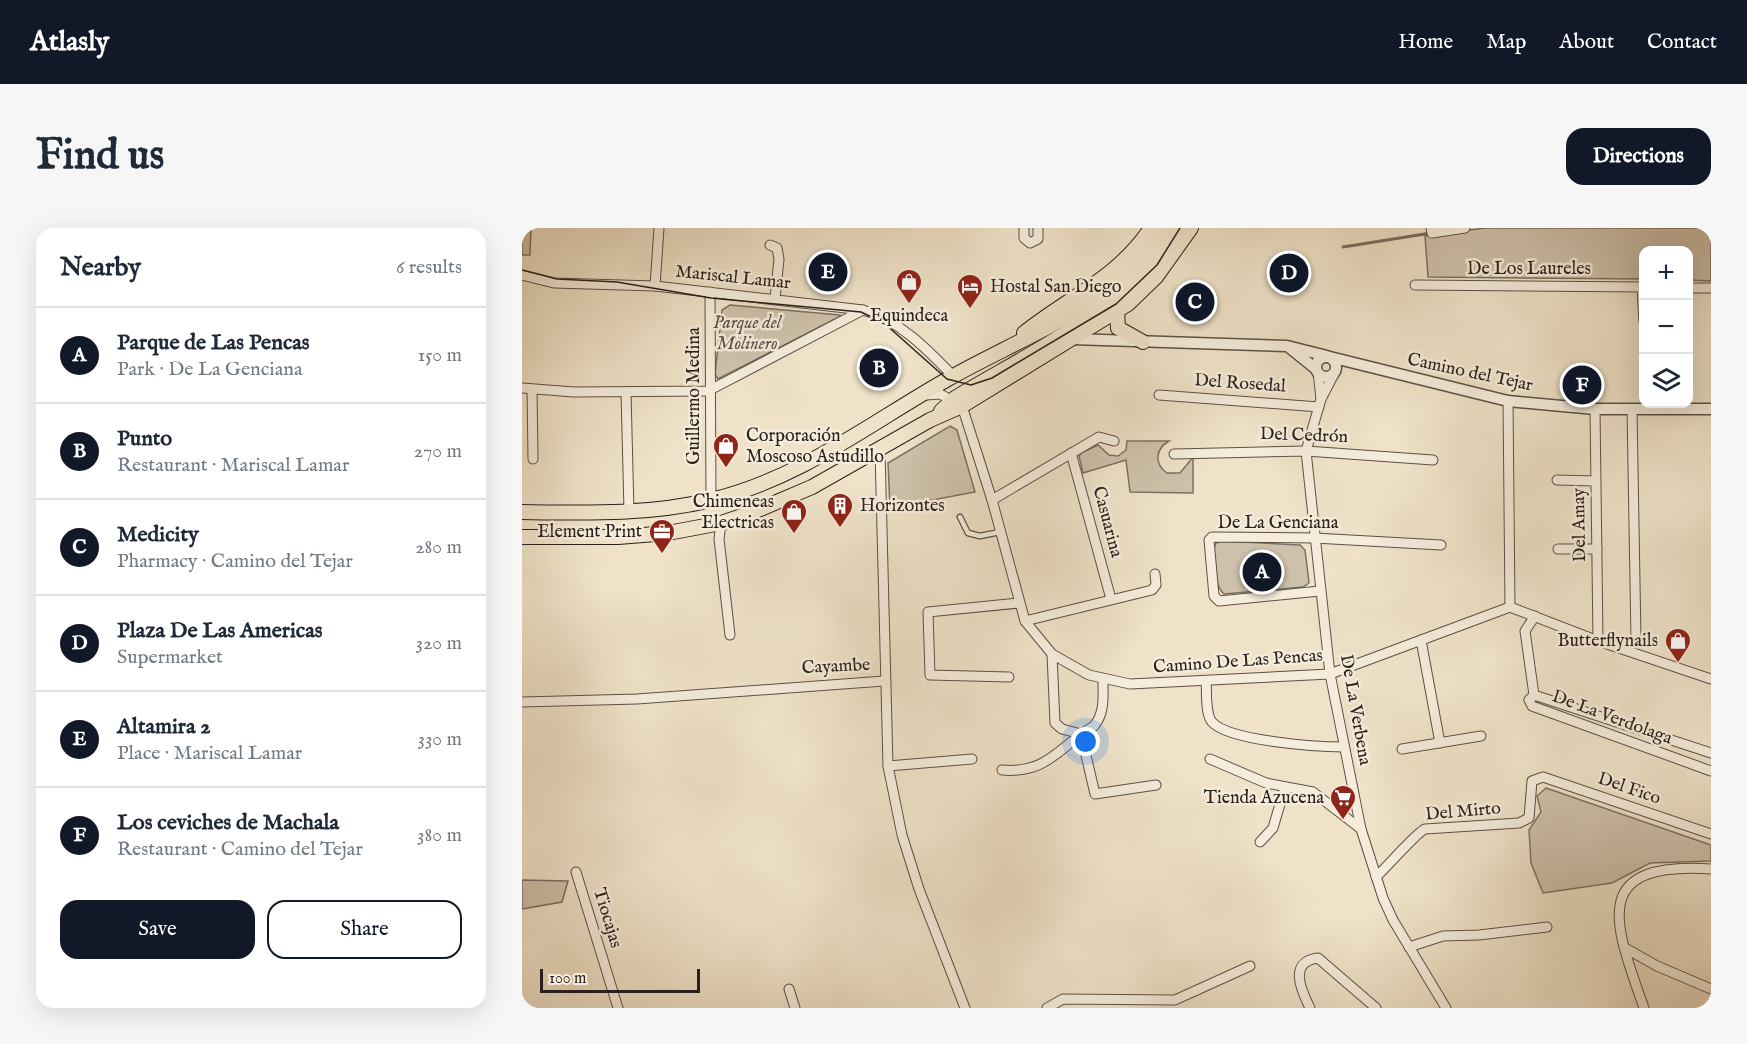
<!DOCTYPE html>
<html lang="en">
<head>
<meta charset="utf-8">
<style>
	body { margin:0; font-family:"IM FELL English",serif; background:#f6f6f7; color:#1f2937 }
	.controls { position:absolute; right:18px; top:18px; display:grid; overflow:hidden; border-radius:12px; box-shadow:0 6px 24px #0002 }
	.controls button { width:54px; height:54px; display:grid; place-items:center; padding:0; border:0; border-bottom:2px solid #e0e1e3; background:#fff; color:#1f2937; font:30px sans-serif }
	.scale { position:absolute; left:18px; bottom:15px; width:160px; box-sizing:border-box; padding-left:6px; border:3px solid #2b201b; border-top:0; font-size:16px; line-height:21px; white-space:nowrap; color:#2b201b; -webkit-text-stroke:4px #f5ecdb; paint-order:stroke }
	.you { position:absolute; left:564px; top:514px; width:21px; height:21px; margin:-15px; border:4px solid #fff; border-radius:50%; background:#1a73e8; box-shadow:0 0 0 9px #1a73e833 }
	.badge { display:grid; place-items:center; width:39px; height:39px; border-radius:50%; background:#111827; color:#fff; font-size:20px; font-weight:700 }
	.pin { position:absolute; translate:-50% -50%; border:3px solid #fff; box-shadow:0 2px 6px #0006 }
	.list { margin:0; padding:0; list-style:none }
	h2 { display:flex; justify-content:space-between; align-items:center; height:78px; margin:0; padding:0 24px; font-size:26px }
	h2 small { font-size:20px; font-weight:400; color:#747a83 }
	.list li { display:grid; grid-template-columns:39px 1fr auto; gap:18px; align-items:center; box-sizing:border-box; height:96px; padding:0 24px; border-top:2px solid #e0e1e3 }
	.list b { display:block; font-size:22px; white-space:nowrap }
	.list p { margin:0; font-size:20px; white-space:nowrap; color:#747a83 }
	.list em { font-size:20px; font-style:normal; color:#747a83 }
	.actions { display:flex; gap:12px; padding:18px 24px }
	.actions a { flex:1; padding:14px 0; border:2px solid #111827; border-radius:18px; text-align:center; font-size:21px; color:#111827 }
	.actions .main { background:#111827; color:#fff }
	.icon { flex:none; width:33px; height:33px; fill:none; stroke:currentColor; stroke-width:2; stroke-linecap:round; stroke-linejoin:round }
	.map { position:relative; flex:none; width:1189px; height:780px; overflow:hidden; border-radius:18px }
	header { display:flex; align-items:center; gap:36px; box-sizing:border-box; height:84px; padding:0 30px; background:#111827; color:#fff }
	header strong { font-size:28px }
	nav { display:flex; gap:33px; margin-inline-start:auto; font-size:21px }
	.intro { display:flex; align-items:center; justify-content:space-between; box-sizing:border-box; height:144px; padding:0 36px }
	h1 { margin:0; font-size:42px }
	.button { padding:15px 27px; border-radius:18px; background:#111827; color:#fff; font-size:21px; font-weight:700 }
	main { display:flex; gap:36px; padding:0 36px }
	aside { flex:1; background:#fff; border-radius:18px; box-shadow:0 6px 24px #0002 }
	.map>svg:first-child { display:block }
</style>
</head>
<body>
<header>
<strong>Atlasly</strong>
<nav><a>Home</a><a>Map</a><a>About</a><a>Contact</a></nav>
</header>
<div class="intro"><h1>Find us</h1><a class="button">Directions</a></div>
<main>
<aside>
<h2>Nearby<small>6 results</small></h2>
<ul class="list">
<li><span class="badge">A</span><div><b>Parque de Las Pencas</b><p>Park · De La Genciana</p></div><em>150 m</em></li>
<li><span class="badge">B</span><div><b>Punto</b><p>Restaurant · Mariscal Lamar</p></div><em>270 m</em></li>
<li><span class="badge">C</span><div><b>Medicity</b><p>Pharmacy · Camino del Tejar</p></div><em>280 m</em></li>
<li><span class="badge">D</span><div><b>Plaza De Las Americas</b><p>Supermarket</p></div><em>320 m</em></li>
<li><span class="badge">E</span><div><b>Altamira 2</b><p>Place · Mariscal Lamar</p></div><em>330 m</em></li>
<li><span class="badge">F</span><div><b>Los ceviches de Machala</b><p>Restaurant · Camino del Tejar</p></div><em>380 m</em></li>
</ul>
<div class="actions"><a class="main">Save</a><a>Share</a></div>
</aside>
<div class="map">
<svg width="1189" height="780" viewBox="0 0 1189 780">
	<rect width="100%" height="100%" fill="#efe2c8"/>
	<filter id="stains"><feTurbulence type="fractalNoise" baseFrequency=".00333" numOctaves="4"/><feColorMatrix values="0 0 0 0 .2 0 0 0 0 .09 0 0 0 0 .02 0 0 0 .5 -.17"/></filter>
	<radialGradient id="worn" r=".72"><stop offset=".6" stop-color="#630" stop-opacity="0"/><stop offset="1" stop-color="#630" stop-opacity=".3"/></radialGradient>
	<g fill="#cec1ab" stroke="#7c7063" stroke-width="1.5">
		<path d="M0,0h9l-1,27h-8z"/>
		<path d="M963,0h226v53l-22,-1 -1,-30h-44l-1,29 -215,-2 -3,-41z"/>
		<path d="M208,77l110,10 1,1 -123,63 -3,-5 7,-64z"/>
		<path d="M428,198l7,4 18,62 -85,16 -2,-45z"/>
		<path d="M605,213h42c-14,8 -15,23 -2,32h13l13,-16v36l-63,-1 -4,-32 -43,13 -4,-17 2,-3 17,-8 11,10 9,1 8,-6z"/>
		<path d="M701,313l77,4 5,5 4,33 -6,4 -79,7c-9,-7 -13,-40 -8,-51z"/>
		<path d="M1024,560l165,57v16l-61,2 -38,20 -69,10 -12,-30 -2,-33 12,-18 -4,-16z"/>
		<path d="M0,652l46,1 -6,21 -40,7z"/>
	</g>
	<g fill="none" stroke-linecap="round" stroke-linejoin="round">
		<path stroke="#786d5f" stroke-width="3" d="M821,19l88,-14"/>
		<defs>
			<path id="service" d="M438,289l8,16 12,3 20,-4"/>
			<g id="minor">
				<path d="M502,0v10l6,5 8,-4v-11"/>
				<path d="M909,0l1,5 33,-5"/>
				<path d="M248,17l7,3 2,11 -4,40"/>
				<path d="M0,47l32,8 101,3 208,24c36,10 64,39 90,66"/>
				<path d="M893,57l229,2"/>
				<path d="M133,58l4,-58"/>
				<path d="M1120,59l2,35"/>
				<path d="M1166,60h23"/>
				<path d="M188,64l1,209"/>
				<path d="M796,144l3,27"/>
				<path d="M812,146l-13,25 -15,52 24,223 31,155 22,69 10,22 53,88"/>
				<path d="M0,160l52,4 134,-1 155,-81"/>
				<path d="M10,161l1,70"/>
				<path d="M104,164l3,119"/>
				<path d="M404,167l14,-1 22,12 30,94 33,121 27,33 37,21 41,9 200,-10 180,-67 88,34 113,38"/>
				<path d="M637,167l160,12"/>
				<path d="M986,173l2,206"/>
				<path d="M1073,181l3,232"/>
				<path d="M1110,181l4,231"/>
				<path d="M358,222l8,316 14,69 17,54 46,119"/>
				<path d="M549,225l40,146"/>
				<path d="M652,226l132,-3 127,9"/>
				<path d="M1035,252l39,1"/>
				<path d="M470,272l107,-63 15,4"/>
				<path d="M199,295l-2,16 11,96"/>
				<path d="M1036,321h39"/>
				<path d="M798,363l-101,10 -5,-5 -5,-56 3,-3 102,1 127,7"/>
				<path d="M1013,388l-10,15 9,64 -5,5 3,6 179,65"/>
				<path d="M503,393l127,-31 4,-5 -1,-11"/>
				<path d="M899,412l19,103"/>
				<path d="M530,426l3,69 7,6 19,5 14,60 61,-9"/>
				<path d="M487,449l-79,-2 -2,-63 91,-9"/>
				<path d="M684,453c1,10 -1,33 6,41 17,19 105,25 132,25"/>
				<path d="M1012,467l177,58"/>
				<path d="M0,474l115,-3 247,-18"/>
				<path d="M880,521l79,-13"/>
				<path d="M688,531l56,24 47,9 48,37"/>
				<path d="M366,538l84,-7"/>
				<path d="M480,542c46,4 56,-23 92,-44 11,-13 9,-30 9,-46"/>
				<path d="M738,614l13,-14 12,-41"/>
				<path d="M54,644l42,136"/>
				<path d="M854,649c10,-9 41,-45 49,-48l94,-6 10,-5 3,-37 11,-4 168,57"/>
				<path d="M887,719l34,-11 36,-1 68,-8"/>
				<path d="M1103,720l32,18 54,23"/>
				<path d="M267,761l6,19"/>
				<path d="M525,780l16,-9 112,1 75,-34"/>
				<path d="M788,780c-9,-18 -22,-46 8,-50l58,50"/>
				<path d="M1122,780c-29,-83 -57,-147 67,-139"/>
			</g>
			<g id="tertiary">
				<path d="M550,111l215,7 40,10"/>
				<path d="M768,120l26,21"/>
				<circle cx="804" cy="139" r="10"/>
				<path d="M808,129l178,44 87,8h116"/>
			</g>
			<g id="primary">
				<path d="M595,83l1,17 25,14"/>
				<path d="M502,105c45,-36 94,-55 127,-105"/>
				<path d="M419,183l14,-13c74,-45 178,-92 221,-170"/>
				<path d="M0,284c63,1 128,3 189,-12 89,-21 159,-77 237,-121 77,-44 166,-72 216,-151"/>
				<path d="M0,309h96l50,-4 53,-10 30,-10 61,-26 118,-67 32,-14 166,-102 28,-27 35,-49"/>
			</g>
		</defs>
		<use href="#service" stroke="#5c5046" stroke-width="7"/>
		<use href="#minor" stroke="#5c5046" stroke-width="11"/>
		<use href="#tertiary" stroke="#5c5046" stroke-width="13"/>
		<use href="#primary" stroke="#2b201b" stroke-width="16"/>
		<use href="#service" stroke="#f5ecdb" stroke-width="4.5"/>
		<use href="#minor" stroke="#f5ecdb" stroke-width="9"/>
		<use href="#tertiary" stroke="#f5ecdb" stroke-width="10"/>
		<use href="#primary" stroke="#efe2c8" stroke-width="14"/>
		<path stroke="#2b201b" stroke-width="1.5" d="M0,42l35,9 60,3 94,16 150,14 23,11 63,56 24,6 21,-7 124,-74 41,-39 23,-37"/>
	</g>
	<defs>
		<symbol id="shop-pin" viewBox="-11 -11 22 30"><path d="M0 17L-7.5 6A9.5 9.5 0 1 1 7.5 6Z" fill="#8f2418" stroke="#f5ecdb"/><path d="M-5-2.5h2.3a2.7 3.5 0 0 1 5.4 0H5L5.5 6h-11ZM-1.5-2.5h3a1.5 2.3 0 0 0-3 0Z" fill="#fff"/></symbol>
		<symbol id="hotel-pin" viewBox="-11 -11 22 30"><path d="M0 17L-7.5 6A9.5 9.5 0 1 1 7.5 6Z" fill="#8f2418" stroke="#f5ecdb"/><path d="M-6-4.5h1.5V1H6V5H4.5V3h-9V5H-6ZM-4 0a1.8 1.8 0 1 1 3.6 0ZM.5 0V-2.5h3Q6-2.5 6 0Z" fill="#fff"/></symbol>
		<symbol id="building-pin" viewBox="-11 -11 22 30"><path d="M0 17L-7.5 6A9.5 9.5 0 1 1 7.5 6Z" fill="#8f2418" stroke="#f5ecdb"/><path d="M-4-6H4V6H1V3H-1V6H-4ZM-2.5-4.3h1.7v1.8h-1.7ZM.8-4.3h1.7v1.8H.8ZM-2.5-1h1.7V.8h-1.7ZM.8-1h1.7V.8H.8Z" fill="#fff"/></symbol>
		<symbol id="office-pin" viewBox="-11 -11 22 30"><path d="M0 17L-7.5 6A9.5 9.5 0 1 1 7.5 6Z" fill="#8f2418" stroke="#f5ecdb"/><path d="M-6-3h4V-5.5h4V-3h4V5H-6ZM-1-4.5V-3h2v-1.5ZM-6 0V1H6V0Z" fill="#fff"/></symbol>
		<symbol id="supermarket-pin" viewBox="-11 -11 22 30"><path d="M0 17L-7.5 6A9.5 9.5 0 1 1 7.5 6Z" fill="#8f2418" stroke="#f5ecdb"/><path d="M-6-5.5h2.5l.6 2H6L4.5 2H-2.5L-4.4-4H-6ZM-1.5 3.2a1.3 1.3 0 1 0 .1 0ZM3 3.2a1.3 1.3 0 1 0 .1 0Z" fill="#fff"/></symbol>
	</defs>
	<g fill-rule="evenodd">
		<use href="#shop-pin" x="372" y="39" width="30" height="40"/>
		<use href="#hotel-pin" x="433" y="44" width="30" height="40"/>
		<use href="#shop-pin" x="189" y="203" width="30" height="40"/>
		<use href="#building-pin" x="303" y="263" width="30" height="40"/>
		<use href="#shop-pin" x="257" y="269" width="30" height="40"/>
		<use href="#office-pin" x="125" y="289" width="30" height="40"/>
		<use href="#shop-pin" x="1141" y="398" width="30" height="40"/>
		<use href="#supermarket-pin" x="806" y="555" width="30" height="40"/>
	</g>
	<g text-anchor="middle" dominant-baseline="central" stroke-width="5" stroke-linejoin="round" paint-order="stroke">
		<g font-size="18" fill="#2b201b" stroke="#f5ecdb">
			<text x="1007" y="41">De Los Laureles</text>
			<text transform="translate(211 50) rotate(6)">Mariscal Lamar</text>
			<text transform="translate(948 145) rotate(12)">Camino del Tejar</text>
			<text transform="translate(718 156) rotate(4)">Del Rosedal</text>
			<text transform="translate(172 168) rotate(-90)">Guillermo Medina</text>
			<text transform="translate(782 208) rotate(2)">Del Cedrón</text>
			<text transform="translate(585 294) rotate(75)">Casuarina</text>
			<text x="756" y="295">De La Genciana</text>
			<text transform="translate(1058 297) rotate(-91)">Del Amay</text>
			<text transform="translate(716 434) rotate(-4)">Camino De Las Pencas</text>
			<text transform="translate(314 439) rotate(-3)">Cayambe</text>
			<text transform="translate(833 482) rotate(80)">De La Verbena</text>
			<text transform="translate(1090 490) rotate(20)">De La Verdolaga</text>
			<text transform="translate(1107 561) rotate(19)">Del Fico</text>
			<text transform="translate(941 584) rotate(-5)">Del Mirto</text>
			<text transform="translate(85 690) rotate(73)">Tiocajas</text>
		</g>
		<g font-size="18" fill="#2b201b" stroke="#f5ecdb" text-anchor="end">
			<text x="468" y="59" text-anchor="start">Hostal San Diego</text>
			<text x="387" y="88" text-anchor="middle">Equindeca</text>
			<text x="224" y="208" text-anchor="start">Corporación<tspan x="224" dy="21">Moscoso Astudillo</tspan></text>
			<text x="252" y="274">Chimeneas<tspan x="252" dy="21">Electricas</tspan></text>
			<text x="338" y="278" text-anchor="start">Horizontes</text>
			<text x="120" y="304">Element Print</text>
			<text x="1136" y="413">Butterflynails</text>
			<text x="802" y="570">Tienda Azucena</text>
		</g>
		<g font-size="18" font-style="italic" fill="#5c5046" stroke="#f5ecdb">
			<text x="225" y="95">Parque del<tspan x="225" dy="21">Molinero</tspan></text>
		</g>
	</g>
	<rect width="100%" height="100%" filter="url(#stains)"/>
	<rect width="100%" height="100%" fill="url(#worn)"/>
</svg>
<div class="controls">
<button>+</button>
<button>−</button>
<button><svg class="icon" aria-label="layers" viewBox="0 0 24 24"><path d="M12 4l9 5-9 5-9-5zM3 14l9 5 9-5"/></svg></button>
</div>
<div class="scale">100 m</div>
<div class="you"></div>
<div class="pin badge" style="left:740px;top:344px">A</div>
<div class="pin badge" style="left:357px;top:140px">B</div>
<div class="pin badge" style="left:673px;top:74px">C</div>
<div class="pin badge" style="left:767px;top:45px">D</div>
<div class="pin badge" style="left:306px;top:44px">E</div>
<div class="pin badge" style="left:1060px;top:157px">F</div>
</div>
</main>
</body>
</html>
